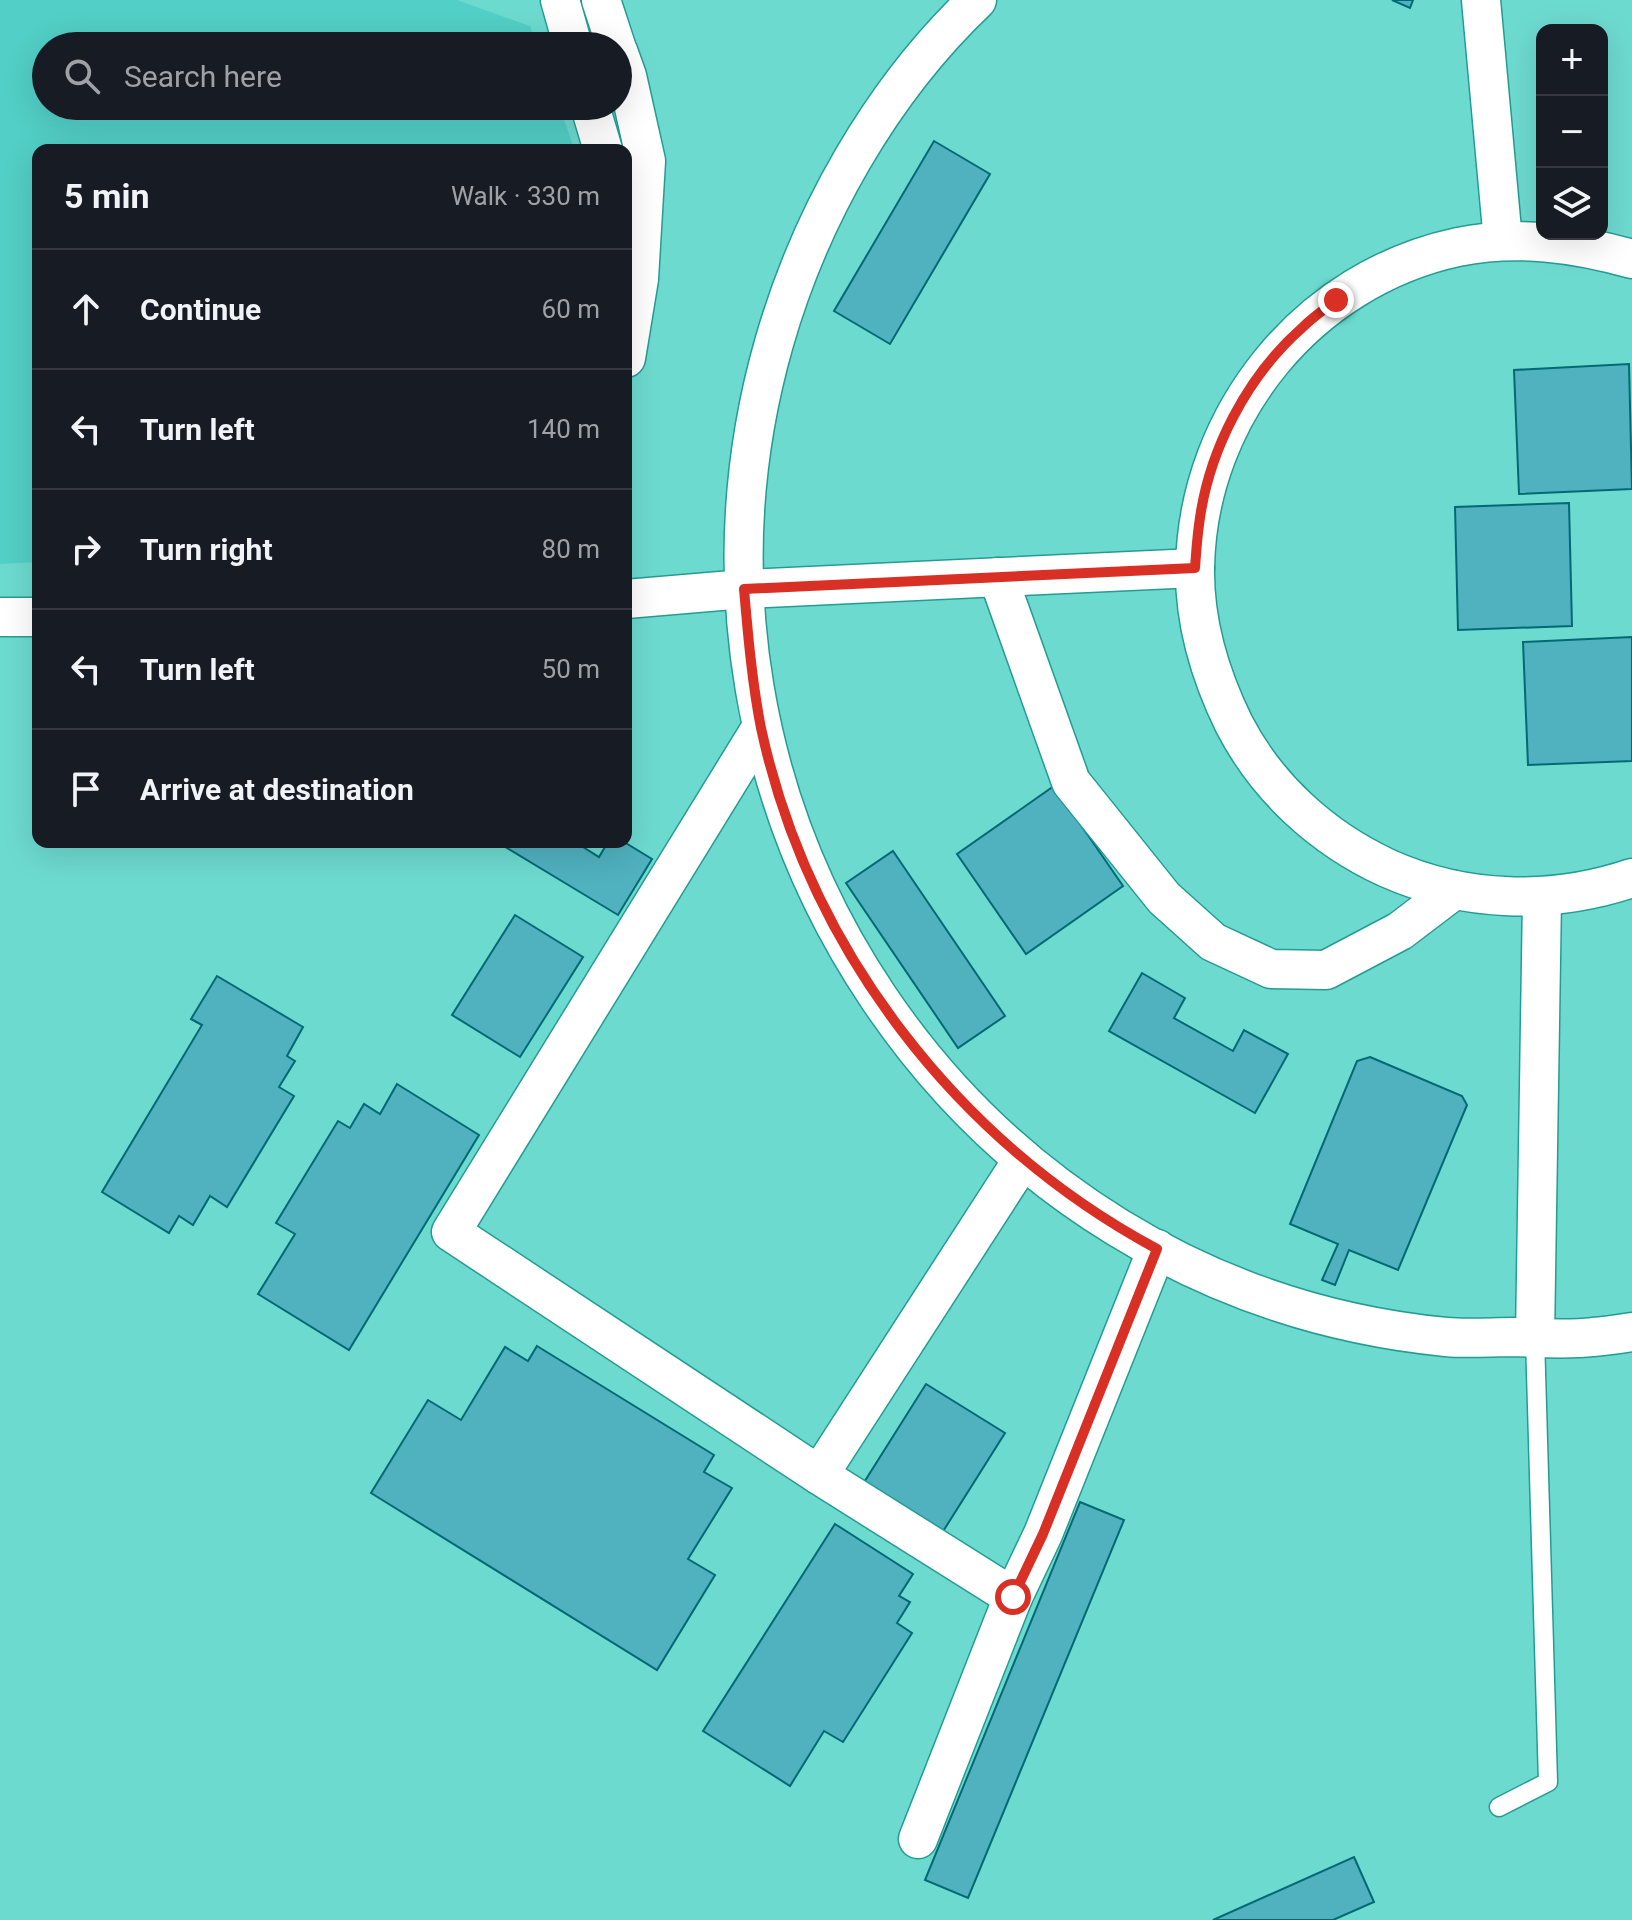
<!DOCTYPE html>
<html lang="en">
<head>
<meta charset="utf-8">
<style>
	body { margin:0; font-family:Roboto,sans-serif; background:#242831; color:#f1f3f6 }
	.controls { position:absolute; right:24px; top:24px; display:grid; overflow:hidden; border-radius:16px; box-shadow:0 8px 32px #0002 }
	.controls button { width:72px; height:72px; display:grid; place-items:center; padding:0; border:0; border-bottom:2px solid #363941; background:#171b24; color:#f1f3f6; font:40px sans-serif }
	.stop { position:absolute; width:24px; height:24px; margin:-18px; border:6px solid #d93025; border-radius:50%; background:#fff }
	.stop.end { background:#d93025; border-color:#fff; box-shadow:0 2px 8px #0008 }
	.list { margin:0; padding:0; list-style:none }
	h2 { display:flex; justify-content:space-between; align-items:center; height:104px; margin:0; padding:0 32px; font-size:34px }
	h2 small { font-size:26px; font-weight:400; color:#9ea1a6 }
	.list li { display:grid; grid-template-columns:52px 1fr auto; gap:24px; align-items:center; box-sizing:border-box; height:120px; padding:0 32px; border-top:2px solid #363941 }
	.list b { display:block; font-size:30px; white-space:nowrap }
	.list em { font-size:26px; font-style:normal; color:#9ea1a6 }
	.icon { flex:none; width:44px; height:44px; fill:none; stroke:currentColor; stroke-width:2; stroke-linecap:round; stroke-linejoin:round }
	.map { position:relative; flex:none; width:1632px; height:1920px; overflow:hidden }
	.search { position:absolute; background:#171b24; box-shadow:0 8px 32px #0002; left:32px; top:32px; width:600px; height:88px; display:flex; align-items:center; gap:20px; box-sizing:border-box; padding:0 28px; border-radius:44px; color:#9ea1a6; font-size:30px }
	.panel { position:absolute; background:#171b24; box-shadow:0 8px 32px #0002; left:32px; top:144px; width:600px; height:704px; border-radius:16px }
	.map>svg:first-child { display:block }
</style>
</head>
<body>
<div class="map">
<svg width="1632" height="1920" viewBox="0 0 1632 1920">
	<rect width="100%" height="100%" fill="#6ddad0"/>
	<path fill="#52cfc6" d="M0,0h457l73,26 7,20h-491v60h513l13,36 1,8h-535v412l-38,2z"/>
	<g fill="#50b1bf" stroke="#036974" stroke-width="2">
		<path d="M1392,0h21l-3,8z"/>
		<path d="M934,141l56,33 -100,170 -56,-33z"/>
		<path d="M1629,364l3,125 -113,5 -5,-124z"/>
		<path d="M1569,503l3,123 -114,4 -3,-123z"/>
		<path d="M1632,637v124l-104,4 -5,-123z"/>
		<path d="M1054,786l69,100 -97,68 -69,-100z"/>
		<path d="M497,842h78l24,15 9,-15h16l28,17 -34,56z"/>
		<path d="M893,851l112,165 -47,32 -112,-165z"/>
		<path d="M515,915l68,42 -63,100 -68,-42z"/>
		<path d="M1142,973l43,25 -11,20 59,33 11,-21 44,24 -33,59 -146,-82z"/>
		<path d="M217,976l86,51 -16,29 8,5 -16,26 15,9 -67,111 -17,-11 -17,29 -14,-9 -10,17 -67,-41 100,-167 -11,-6z"/>
		<path d="M1370,1057l92,39 5,9 -69,165 -49,-20 -14,35 -13,-5 16,-36 -48,-20 67,-163z"/>
		<path d="M397,1084l82,51 -130,215 -91,-56 37,-60 -19,-11 62,-102 12,7 14,-24 16,10z"/>
		<path d="M537,1346l177,109 -10,17 28,16 -44,71 27,16 -58,95 -286,-177 57,-93 33,20 44,-73 23,14z"/>
		<path d="M926,1384l79,49 -63,100 -79,-49z"/>
		<path d="M1080,1502l44,18 -156,378 -43,-18z"/>
		<path d="M835,1524l78,50 -14,22 11,6 -13,21 15,10 -69,109 -19,-11 -34,55 -87,-55z"/>
		<path d="M1354,1857l20,45 -41,18h-120z"/>
	</g>
	<g fill="none" stroke-linecap="round" stroke-linejoin="round">
		<defs>
			<path id="service" d="M1499,1807l49,-25 -13,-444"/>
			<g id="minor">
				<path d="M560,0l13,46"/>
				<path d="M601,0l15,46"/>
				<path d="M977,0c-96,91 -167,217 -203,343 -133,466 187,947 672,994 22,2 46,0 68,0 26,1 53,3 79,0 13,-1 26,-3 39,-5"/>
				<path d="M1481,0l22,241"/>
				<path d="M618,51l9,25 19,85 -7,118 -13,79"/>
				<path d="M590,106l13,44"/>
				<path d="M1632,259c-57,-16 -115,-24 -174,-12 -150,32 -260,167 -263,320 -1,54 15,108 39,157 33,64 88,114 153,144 78,35 165,37 245,10"/>
				<path d="M998,577l73,205 93,116 49,44 58,27 55,1 74,-39 54,-41"/>
				<path d="M626,599l118,-10 451,-21"/>
				<path d="M0,617h38"/>
				<path d="M761,728l-310,504 368,243 204,-316"/>
				<path d="M1535,1338l7,-441"/>
				<path d="M819,1475l194,122"/>
				<path d="M918,1839l95,-242 30,-63 114,-285"/>
			</g>
		</defs>
		<use href="#service" stroke="#249c94" stroke-width="21"/>
		<use href="#minor" stroke="#249c94" stroke-width="41"/>
		<use href="#service" stroke="#fff" stroke-width="18"/>
		<use href="#minor" stroke="#fff" stroke-width="38"/>
	</g>
	<g fill="none" stroke-linecap="round" stroke-linejoin="round">
		<path stroke="#d93025" stroke-width="10" d="M1013,1597l30,-63 114,-285c-199,-107 -348,-299 -396,-521 -9,-46 -13,-93 -17,-139l451,-21c1,-14 2,-29 4,-43 9,-74 48,-149 104,-198 10,-10 22,-18 33,-27"/>
	</g>
</svg>
<div class="controls">
<button>+</button>
<button>−</button>
<button><svg class="icon" aria-label="layers" viewBox="0 0 24 24"><path d="M12 4l9 5-9 5-9-5zM3 14l9 5 9-5"/></svg></button>
</div>
<div class="stop" style="left:1013px;top:1597px"></div>
<div class="stop end" style="left:1336px;top:300px"></div>
<div class="search"><svg class="icon" aria-label="search" viewBox="0 0 24 24"><circle cx="10" cy="10" r="6"/><path d="M15 15l6 6"/></svg>Search here</div>
<section class="panel">
<h2>5 min<small>Walk · 330 m</small></h2>
<ul class="list">
<li><svg class="icon" aria-label="ahead" viewBox="0 0 24 24"><path d="M12 20V5M6 11l6-6 6 6"/></svg><div><b>Continue</b></div><em>60 m</em></li>
<li><svg class="icon" aria-label="left" viewBox="0 0 24 24"><path d="M17 20v-9H6M10 6l-5 5 5 5"/></svg><div><b>Turn left</b></div><em>140 m</em></li>
<li><svg class="icon" aria-label="right" viewBox="0 0 24 24"><path d="M7 20v-9h11M14 6l5 5-5 5"/></svg><div><b>Turn right</b></div><em>80 m</em></li>
<li><svg class="icon" aria-label="left" viewBox="0 0 24 24"><path d="M17 20v-9H6M10 6l-5 5 5 5"/></svg><div><b>Turn left</b></div><em>50 m</em></li>
<li><svg class="icon" aria-label="arrive" viewBox="0 0 24 24"><path d="M6 21V4h12l-3 4 3 4H6"/></svg><div><b>Arrive at destination</b></div></li>
</ul>
</section>
</div>
</body>
</html>
